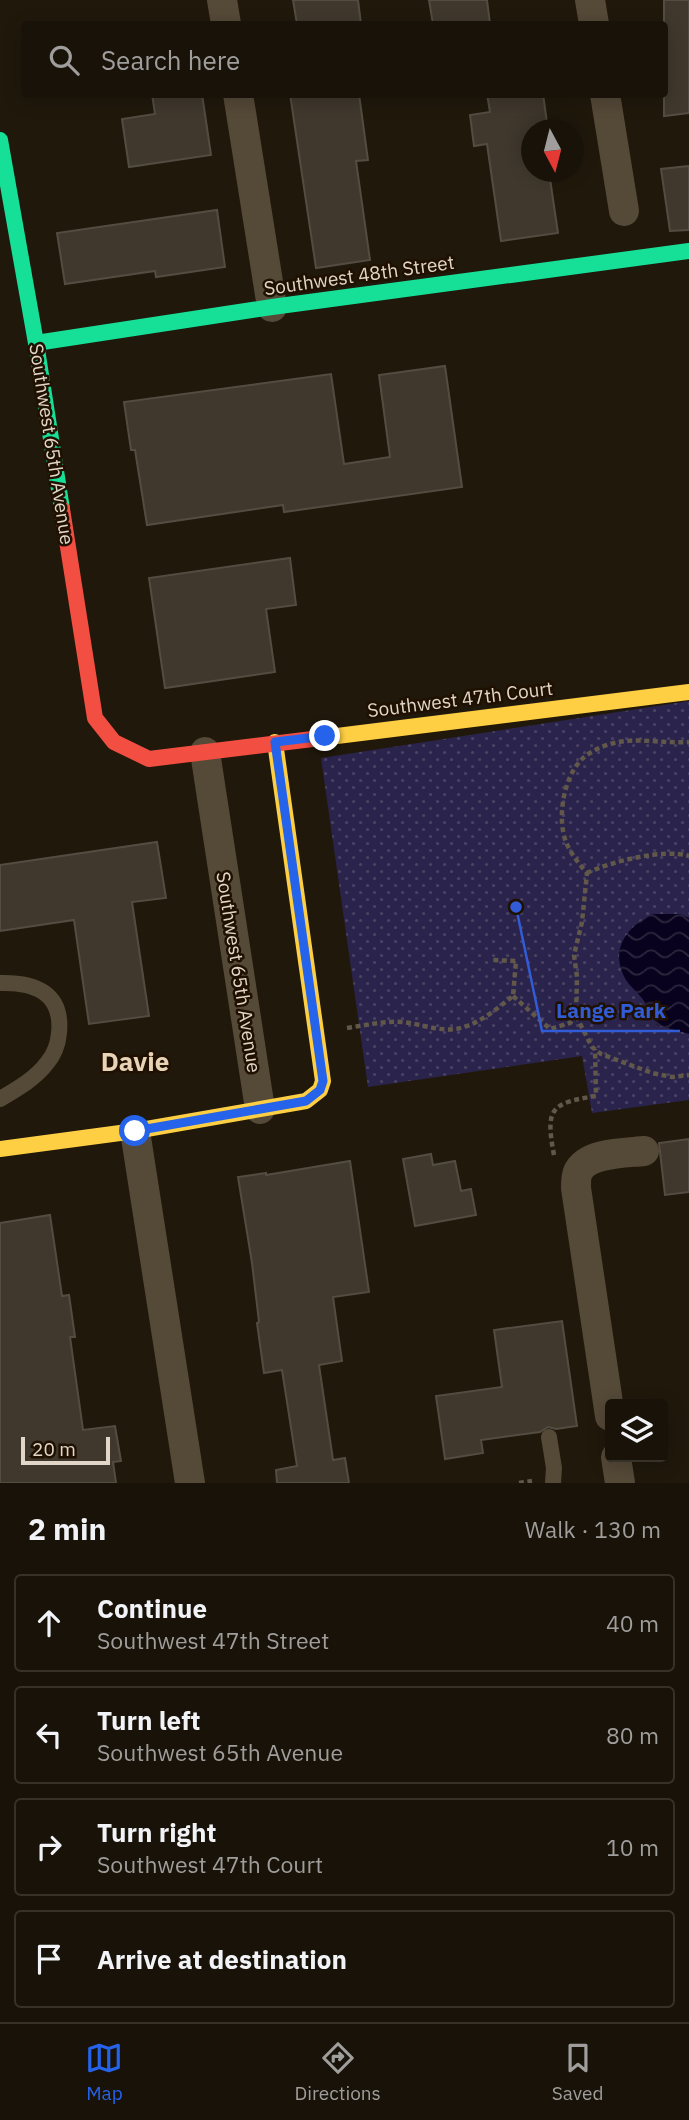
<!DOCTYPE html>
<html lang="en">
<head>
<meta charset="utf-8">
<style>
	body { margin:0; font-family:"IBM Plex Sans",sans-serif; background:#252016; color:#f1f3f6 }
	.controls { position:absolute; right:21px; bottom:21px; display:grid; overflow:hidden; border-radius:7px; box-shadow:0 4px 18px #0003 }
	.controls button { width:63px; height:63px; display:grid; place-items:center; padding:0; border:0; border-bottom:2px solid #363229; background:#181208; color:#f1f3f6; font:35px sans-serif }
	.compass { position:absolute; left:521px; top:119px; width:63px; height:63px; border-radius:50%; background:#181208; box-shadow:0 4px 18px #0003; rotate:173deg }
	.scale { position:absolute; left:21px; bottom:18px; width:89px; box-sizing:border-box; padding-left:7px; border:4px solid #e1d6c8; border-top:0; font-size:19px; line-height:24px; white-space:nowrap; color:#e1d6c8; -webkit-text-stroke:5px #1f1000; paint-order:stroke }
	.stop { position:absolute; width:21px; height:21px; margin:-16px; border:5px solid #2563eb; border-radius:50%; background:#fff }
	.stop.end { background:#2563eb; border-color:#fff; box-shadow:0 2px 7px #0008 }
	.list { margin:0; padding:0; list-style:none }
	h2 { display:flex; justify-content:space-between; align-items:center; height:91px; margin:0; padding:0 28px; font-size:30px }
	h2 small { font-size:23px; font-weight:400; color:#9f9e9c }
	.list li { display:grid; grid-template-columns:46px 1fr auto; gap:21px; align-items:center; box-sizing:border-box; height:98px; margin:0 14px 14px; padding:0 14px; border:2px solid #363229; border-radius:7px }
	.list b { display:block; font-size:26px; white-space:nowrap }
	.list p { margin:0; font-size:23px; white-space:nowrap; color:#9f9e9c }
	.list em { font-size:23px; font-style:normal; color:#9f9e9c }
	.icon { flex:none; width:38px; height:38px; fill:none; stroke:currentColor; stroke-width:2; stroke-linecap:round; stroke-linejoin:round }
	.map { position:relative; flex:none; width:689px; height:1483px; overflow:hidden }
	.search { position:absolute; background:#181208; box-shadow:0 4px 18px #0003; left:21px; right:21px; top:21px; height:77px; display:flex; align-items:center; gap:18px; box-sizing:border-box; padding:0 24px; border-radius:7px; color:#9f9e9c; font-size:26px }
	.sheet { height:539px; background:#181208 }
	nav { display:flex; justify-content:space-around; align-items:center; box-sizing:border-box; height:98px; border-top:2px solid #363229; background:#181208; font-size:19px; color:#9f9e9c }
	nav a { display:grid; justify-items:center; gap:4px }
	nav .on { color:#2563eb }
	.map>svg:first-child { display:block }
</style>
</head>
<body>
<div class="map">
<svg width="689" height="1483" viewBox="0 0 689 1483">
	<defs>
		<pattern id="park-dots" width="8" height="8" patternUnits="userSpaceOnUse" patternTransform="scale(1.75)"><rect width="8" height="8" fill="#2a234b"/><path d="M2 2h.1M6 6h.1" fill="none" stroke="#494263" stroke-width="1.8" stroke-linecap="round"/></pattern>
		<pattern id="water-waves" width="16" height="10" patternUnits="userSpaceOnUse" patternTransform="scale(1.75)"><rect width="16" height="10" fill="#09021e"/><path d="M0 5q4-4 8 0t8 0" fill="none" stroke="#2d263d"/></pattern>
	</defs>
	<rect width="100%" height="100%" fill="#20180b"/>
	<path fill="url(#park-dots)" d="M689,701v399l-97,13 -10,-57 -214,31 -47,-329z"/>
	<path fill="url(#water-waves)" d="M653,914h27l9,4v116l-32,-9c-4,-8 -8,-16 -13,-24 -5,-8 -13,-13 -18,-21 -17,-30 0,-53 27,-66z"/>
	<g fill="#40382d" stroke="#534c41" stroke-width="2">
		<path d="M293,0h65l3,24h-64z"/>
		<path d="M429,0h58l3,24h-57z"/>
		<path d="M664,0h25v113l-25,3z"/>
		<path d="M152,94h50l9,61 -82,12 -7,-48 33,-5z"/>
		<path d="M290,94h69l9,66 -12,1 14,99 -54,8z"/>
		<path d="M487,94h56l5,36h-17v42h18l9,61 -57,8 -14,-97 -13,2 -4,-31 20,-3z"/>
		<path d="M689,166v64l-19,1 -9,-62z"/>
		<path d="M217,210l8,57 -69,10 -1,-6 -90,13 -8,-51z"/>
		<path d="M445,366l17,121 -178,25 -1,-7 -136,20 -12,-75h-4l-7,-48 207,-28 13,90 46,-7 -11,-82z"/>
		<path d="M290,558l6,47 -30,4 9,63 -110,16 -16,-110z"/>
		<path d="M157,842l9,56 -34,4 17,114 -60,8 -15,-104 -74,11v-66z"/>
		<path d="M689,1139v53l-24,3 -6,-52z"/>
		<path d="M431,1154l2,11 22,-4 6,30 10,-2 5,26 -61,11 -12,-67z"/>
		<path d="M350,1161l19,131 -36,5 9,64 -23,4 14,95 12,-2 4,25h-72l-1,-13 21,-4 -15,-96 -18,3 -7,-50 2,-1 -7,-59 -14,-86 28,-4v2z"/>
		<path d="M50,1215l12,81 7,-1 6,42h-5l13,93 32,-4 6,35 -8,1 3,21h-116v-260z"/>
		<path d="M562,1321l15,105 -21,3 -8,-2 -8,5 -59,8 2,13 -38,6 -9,-63 66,-9 -8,-57z"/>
	</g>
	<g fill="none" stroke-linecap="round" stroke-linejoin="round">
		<g stroke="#61584a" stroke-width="4.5" stroke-dasharray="5 3.5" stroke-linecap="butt">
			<path d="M587,873c22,-11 78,-25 102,-17"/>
			<path d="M513,996l37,33 20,-6 6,-7 1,-39 -3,-22 8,-33 5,-49c-8,-9 -16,-19 -21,-31 -9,-23 -3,-63 15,-82 8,-8 21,-14 33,-17 24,-6 51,1 75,-1"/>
			<path d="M576,1016l16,31 9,7 51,19 20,4 17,-2"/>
			<path d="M347,1028c19,-3 37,-7 55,-6 22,2 43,13 65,4 17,-6 32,-19 46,-30l3,-35 -23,-1"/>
			<path d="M554,1155c-9,-47 -3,-52 42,-59l-1,-47"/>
			<path d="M519,1483l13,-2"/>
		</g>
		<g stroke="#554938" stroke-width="16">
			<path d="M0,983c35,-1 63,10 59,50 -1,11 -5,22 -12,30 -12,16 -30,26 -47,36"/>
			<path d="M549,1437l5,31 -1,15"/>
		</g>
		<g stroke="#554938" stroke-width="30">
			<path d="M222,0l4,24"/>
			<path d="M590,0l4,24"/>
			<path d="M238,94l34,213"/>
			<path d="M605,94l19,117"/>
			<path d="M205,752l55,357"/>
			<path d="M135,1131l55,352"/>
			<path d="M610,1416l-34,-228c0,-5 0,-12 2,-16 9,-20 48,-19 66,-21"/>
			<path d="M616,1457l4,26"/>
		</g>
		<g stroke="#16e098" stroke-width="16">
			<path d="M0,140l36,203 26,166"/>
			<path d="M36,343l236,-36 417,-56"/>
		</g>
		<g stroke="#ffcf43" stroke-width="16">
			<path d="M329,737l360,-45"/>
			<path d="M0,1149l135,-18 171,-30 14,-11 3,-9 -48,-339"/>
		</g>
		<path stroke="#f24e42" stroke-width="16" d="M62,509l33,209 19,24 35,17 180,-22"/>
	</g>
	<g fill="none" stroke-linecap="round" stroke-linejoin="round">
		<path stroke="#2563eb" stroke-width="9" d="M135,1131l171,-30 14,-11 3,-9 -48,-339 50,-6"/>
	</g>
	<g text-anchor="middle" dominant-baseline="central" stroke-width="5" stroke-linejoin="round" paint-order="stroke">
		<g font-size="19" fill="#e1d6c8" stroke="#1f1000">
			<text transform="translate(359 275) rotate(-8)">Southwest 48th Street</text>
			<text transform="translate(52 444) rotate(81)">Southwest 65th Avenue</text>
			<text transform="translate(460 699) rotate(-7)">Southwest 47th Court</text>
			<text transform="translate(239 972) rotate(81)">Southwest 65th Avenue</text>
		</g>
		<g font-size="26" font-weight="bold" fill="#e8d3b7" stroke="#1f1000">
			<text x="135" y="1061">Davie</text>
		</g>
	</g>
	<path fill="none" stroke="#315cd6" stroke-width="2.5" d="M516 907L542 1031H680"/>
	<circle fill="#315cd6" stroke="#1f1000" stroke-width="2.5" cx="516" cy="907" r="7"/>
	<g font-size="21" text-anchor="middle" font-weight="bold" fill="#315cd6" stroke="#1f1000" stroke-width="5" stroke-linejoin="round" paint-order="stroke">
		<text x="611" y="1018">Lange Park</text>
	</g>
</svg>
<div class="controls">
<button><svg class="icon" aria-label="layers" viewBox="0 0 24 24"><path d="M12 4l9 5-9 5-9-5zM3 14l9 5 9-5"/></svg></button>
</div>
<svg class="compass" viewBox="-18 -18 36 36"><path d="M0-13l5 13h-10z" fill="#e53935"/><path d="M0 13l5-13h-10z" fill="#9f9e9c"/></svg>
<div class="scale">20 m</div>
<div class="stop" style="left:135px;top:1131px"></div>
<div class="stop end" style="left:325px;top:736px"></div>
<div class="search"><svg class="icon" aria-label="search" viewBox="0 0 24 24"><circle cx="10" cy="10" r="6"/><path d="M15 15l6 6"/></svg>Search here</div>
</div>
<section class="sheet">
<h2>2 min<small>Walk · 130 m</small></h2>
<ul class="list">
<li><svg class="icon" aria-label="ahead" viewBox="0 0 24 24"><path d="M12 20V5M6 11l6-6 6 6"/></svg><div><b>Continue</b><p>Southwest 47th Street</p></div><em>40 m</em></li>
<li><svg class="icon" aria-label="left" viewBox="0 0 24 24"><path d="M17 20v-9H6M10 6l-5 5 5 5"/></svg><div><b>Turn left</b><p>Southwest 65th Avenue</p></div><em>80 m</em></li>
<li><svg class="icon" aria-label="right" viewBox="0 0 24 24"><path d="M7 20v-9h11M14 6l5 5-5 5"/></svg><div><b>Turn right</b><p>Southwest 47th Court</p></div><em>10 m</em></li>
<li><svg class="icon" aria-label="arrive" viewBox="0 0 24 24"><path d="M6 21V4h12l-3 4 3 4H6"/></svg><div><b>Arrive at destination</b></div></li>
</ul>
</section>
<nav>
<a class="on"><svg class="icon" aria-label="map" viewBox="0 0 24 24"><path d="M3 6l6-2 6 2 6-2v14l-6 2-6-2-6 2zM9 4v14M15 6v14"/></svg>Map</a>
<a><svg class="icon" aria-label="directions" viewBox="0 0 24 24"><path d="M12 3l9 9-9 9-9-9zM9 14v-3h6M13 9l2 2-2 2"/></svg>Directions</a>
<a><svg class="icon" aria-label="saved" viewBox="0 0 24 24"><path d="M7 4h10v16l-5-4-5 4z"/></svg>Saved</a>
</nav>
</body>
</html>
